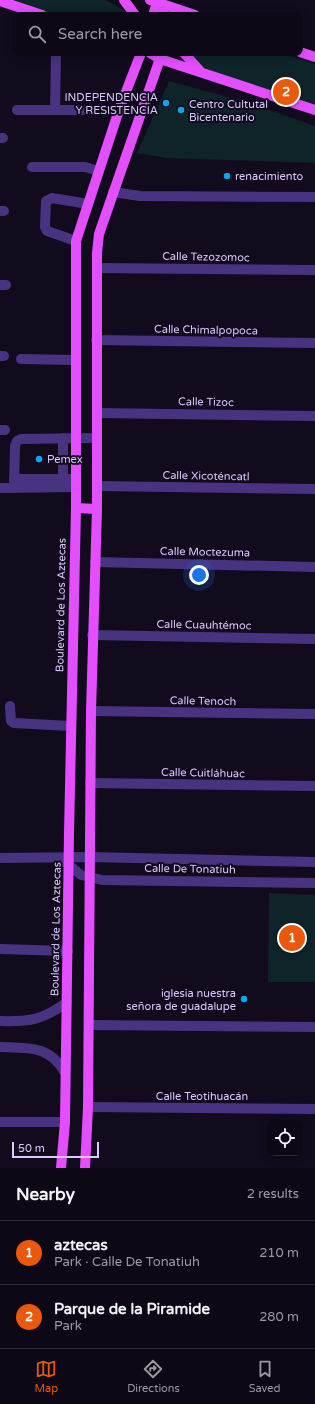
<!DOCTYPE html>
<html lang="en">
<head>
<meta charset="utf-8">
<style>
	body { margin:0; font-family:"Varela Round",sans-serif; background:#1c1623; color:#f1f3f6 }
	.controls { position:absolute; right:12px; bottom:12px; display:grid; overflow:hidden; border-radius:8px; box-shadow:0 2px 10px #0003 }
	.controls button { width:36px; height:36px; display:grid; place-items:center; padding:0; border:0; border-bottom:1px solid #2e2935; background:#0e0816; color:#f1f3f6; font:20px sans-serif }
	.scale { position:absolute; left:12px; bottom:10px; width:87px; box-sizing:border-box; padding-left:4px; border:2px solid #dac8ff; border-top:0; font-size:11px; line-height:14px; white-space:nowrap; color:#dac8ff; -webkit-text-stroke:3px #120b1e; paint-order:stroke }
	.you { position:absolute; left:199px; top:575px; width:14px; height:14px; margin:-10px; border:3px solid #fff; border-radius:50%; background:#1a73e8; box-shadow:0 0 0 6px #1a73e833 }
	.badge { display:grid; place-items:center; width:26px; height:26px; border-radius:50%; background:#ea580c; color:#fff; font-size:13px; font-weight:700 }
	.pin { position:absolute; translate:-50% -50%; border:2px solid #fff; box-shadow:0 1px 4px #0006 }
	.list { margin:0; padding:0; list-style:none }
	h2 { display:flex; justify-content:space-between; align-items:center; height:52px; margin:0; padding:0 16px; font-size:17px }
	h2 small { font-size:13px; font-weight:400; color:#9b9aa1 }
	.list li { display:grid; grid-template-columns:26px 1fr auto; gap:12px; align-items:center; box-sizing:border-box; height:64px; padding:0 16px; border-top:1px solid #2e2935 }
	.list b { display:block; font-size:15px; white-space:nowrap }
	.list p { margin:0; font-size:13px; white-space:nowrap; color:#9b9aa1 }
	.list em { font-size:13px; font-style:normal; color:#9b9aa1 }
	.icon { flex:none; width:22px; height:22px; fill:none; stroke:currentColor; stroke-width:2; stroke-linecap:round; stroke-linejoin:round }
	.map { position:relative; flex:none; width:315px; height:1168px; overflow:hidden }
	.search { position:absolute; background:#0e0816; box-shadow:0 2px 10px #0003; left:12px; right:12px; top:12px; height:44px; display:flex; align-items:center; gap:10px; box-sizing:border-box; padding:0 14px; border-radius:8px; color:#9b9aa1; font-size:15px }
	.sheet { height:180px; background:#0e0816 }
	nav { display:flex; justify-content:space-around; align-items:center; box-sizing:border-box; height:56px; border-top:1px solid #2e2935; background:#0e0816; font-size:11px; color:#9b9aa1 }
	nav a { display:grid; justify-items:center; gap:2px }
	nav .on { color:#ea580c }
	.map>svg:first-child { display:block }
</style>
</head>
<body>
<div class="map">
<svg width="315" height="1168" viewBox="0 0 315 1168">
	<rect width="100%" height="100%" fill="#120b1e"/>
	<g fill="#0e2429">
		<path d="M6,0h100l26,15h-77z"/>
		<path d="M188,53h92l35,11v49l-117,-43z"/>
		<path d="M169,81l80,22 66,23v37l-148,-5 -30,-5z"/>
		<path d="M269,893l46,2v87h-47z"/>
	</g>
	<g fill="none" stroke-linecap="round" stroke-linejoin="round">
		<g stroke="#473380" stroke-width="10">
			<path d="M17,110h102"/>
			<path d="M55,110l1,-57"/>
			<path d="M0,138h3"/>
			<path d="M32,167h53l14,4"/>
			<path d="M113,192l27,4 175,1"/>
			<path d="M0,211h4"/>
			<path d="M76,241l-29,-10 -2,-4 1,-26 6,-3 36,6"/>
			<path d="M97,268l218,2"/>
			<path d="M0,285h6"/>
			<path d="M96,340l219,3"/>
			<path d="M0,356h4"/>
			<path d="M21,359l54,1"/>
			<path d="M97,413l218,3"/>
			<path d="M0,430h5"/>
			<path d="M14,479h61"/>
			<path d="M63,486v-48"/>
			<path d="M97,486l218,3"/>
			<path d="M0,488l75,-1"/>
			<path d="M14,488l1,-42 2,-5 4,-2 76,-1"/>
			<path d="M95,562l220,5"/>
			<path d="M92,635l223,4"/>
			<path d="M10,706l1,15 3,2 56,3"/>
			<path d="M91,711l224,3"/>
			<path d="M90,783l225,3"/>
			<path d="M0,858l90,-1 225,5"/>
			<path d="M63,860l18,15 21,5 213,3"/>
			<path d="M0,949l68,2"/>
			<path d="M0,1021c30,1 43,-1 67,-19"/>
			<path d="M89,1025l226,2"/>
			<path d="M0,1047c28,1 50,-2 65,26"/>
			<path d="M88,1107l227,2"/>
			<path d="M0,1122h65"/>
		</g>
		<g stroke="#e34fff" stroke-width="10">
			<path d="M124,0l11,15"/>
			<path d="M150,0l45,15"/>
			<path d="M0,1l42,14"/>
			<path d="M157,2l8,13"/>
			<path d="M153,15l5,-15"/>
			<path d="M300,52l15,5"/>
			<path d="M150,53l10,6 155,51"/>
			<path d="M184,53l16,18"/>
			<path d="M76,508l21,1"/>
			<path d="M61,1168l4,-46 4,-289 7,-325v-267l43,-131 22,-57"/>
			<path d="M85,1168l3,-61 3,-396 6,-202v-256l2,-19 63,-181"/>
		</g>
	</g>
	<g fill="#00a7f3" stroke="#120b1e" stroke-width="1.5">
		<circle cx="166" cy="103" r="4"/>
		<circle cx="181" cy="110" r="4"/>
		<circle cx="227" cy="176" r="4"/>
		<circle cx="39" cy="459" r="4"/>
		<circle cx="244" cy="999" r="4"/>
	</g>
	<g text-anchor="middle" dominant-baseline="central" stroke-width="4" stroke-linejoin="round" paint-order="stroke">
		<g font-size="11" fill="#dac8ff" stroke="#120b1e" text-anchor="start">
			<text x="158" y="97" text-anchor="end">INDEPENDENCIA<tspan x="158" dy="13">Y RESISTENCIA</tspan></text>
			<text x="189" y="104">Centro Cultutal<tspan x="189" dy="13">Bicentenario</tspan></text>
			<text x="235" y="176">renacimiento</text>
			<text x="47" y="459">Pemex</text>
			<text x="236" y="993" text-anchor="end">iglesia nuestra<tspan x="236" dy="13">señora de guadalupe</tspan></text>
		</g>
		<g font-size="11" fill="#dac8ff" stroke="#120b1e">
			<text transform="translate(206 257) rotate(1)">Calle Tezozomoc</text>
			<text transform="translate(206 330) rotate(1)">Calle Chimalpopoca</text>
			<text transform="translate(206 402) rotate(1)">Calle Tizoc</text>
			<text transform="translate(206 476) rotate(1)">Calle Xicoténcatl</text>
			<text transform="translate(205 552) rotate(1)">Calle Moctezuma</text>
			<text transform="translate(61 605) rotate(-89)">Boulevard de Los Aztecas</text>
			<text transform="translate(204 625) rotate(1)">Calle Cuauhtémoc</text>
			<text transform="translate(203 701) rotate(1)">Calle Tenoch</text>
			<text transform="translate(203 773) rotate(1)">Calle Cuitláhuac</text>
			<text transform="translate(190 869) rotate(1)">Calle De Tonatiuh</text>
			<text transform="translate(56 929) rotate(-89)">Boulevard de Los Aztecas</text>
			<text x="202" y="1096">Calle Teotihuacán</text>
		</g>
	</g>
</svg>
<div class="controls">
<button><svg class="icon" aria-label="locate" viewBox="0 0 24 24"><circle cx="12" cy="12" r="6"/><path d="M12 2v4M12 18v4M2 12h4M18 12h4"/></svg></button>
</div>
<div class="scale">50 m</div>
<div class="you"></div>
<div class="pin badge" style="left:292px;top:938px">1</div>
<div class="pin badge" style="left:286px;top:92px">2</div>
<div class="search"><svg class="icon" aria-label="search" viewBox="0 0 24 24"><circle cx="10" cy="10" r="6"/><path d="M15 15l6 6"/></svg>Search here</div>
</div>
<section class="sheet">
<h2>Nearby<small>2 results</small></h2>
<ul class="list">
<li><span class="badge">1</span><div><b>aztecas</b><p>Park · Calle De Tonatiuh</p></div><em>210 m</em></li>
<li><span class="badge">2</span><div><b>Parque de la Piramide</b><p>Park</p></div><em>280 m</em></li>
</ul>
</section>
<nav>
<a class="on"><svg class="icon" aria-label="map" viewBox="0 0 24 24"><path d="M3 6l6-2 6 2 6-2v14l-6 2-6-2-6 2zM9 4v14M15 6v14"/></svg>Map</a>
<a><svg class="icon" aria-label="directions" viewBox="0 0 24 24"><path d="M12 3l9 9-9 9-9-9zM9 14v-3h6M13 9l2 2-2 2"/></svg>Directions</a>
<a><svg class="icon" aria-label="saved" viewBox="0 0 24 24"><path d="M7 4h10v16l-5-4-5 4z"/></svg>Saved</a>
</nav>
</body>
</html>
